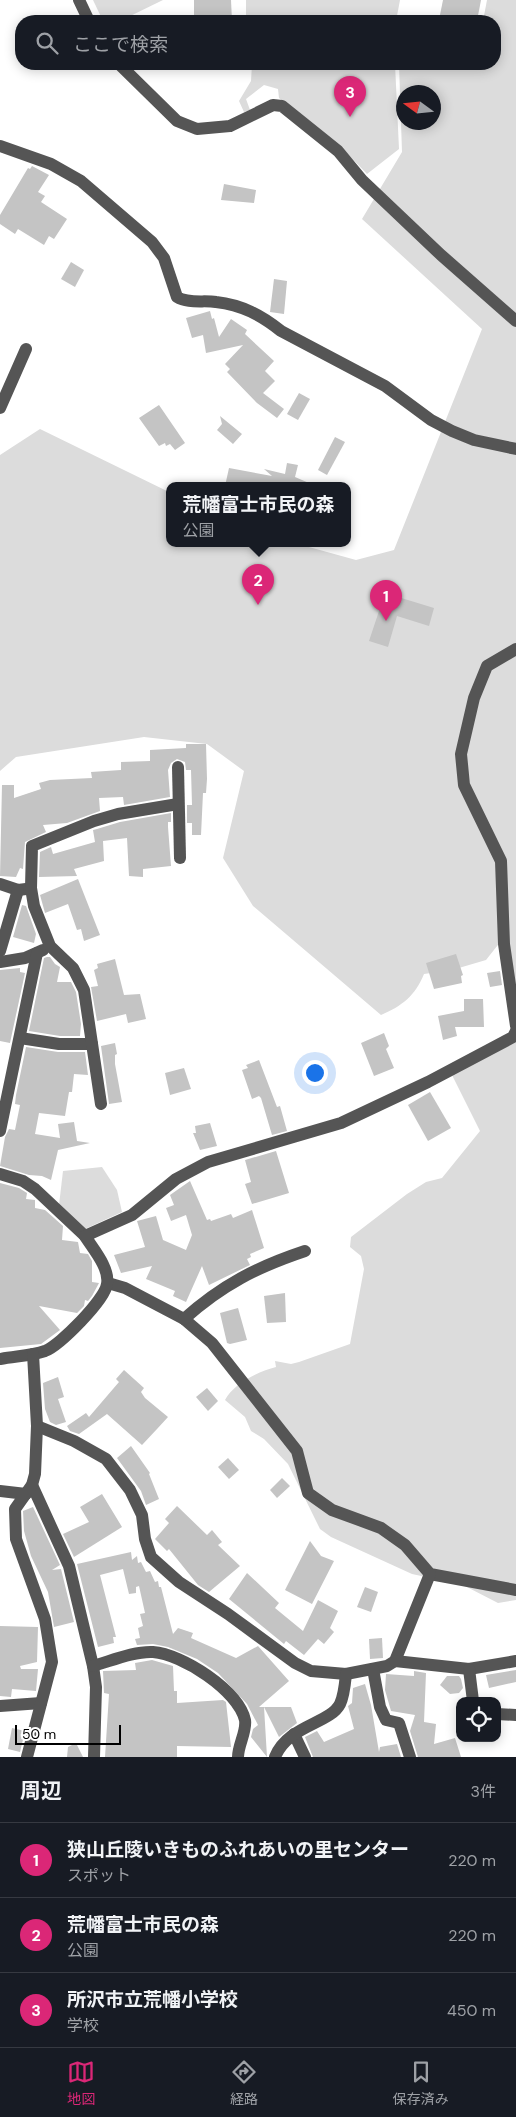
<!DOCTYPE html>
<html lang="ja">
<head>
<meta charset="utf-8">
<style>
	body { margin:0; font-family:"DM Sans","Noto Sans JP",sans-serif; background:#20242c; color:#f1f3f6 }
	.controls { position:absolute; right:15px; bottom:15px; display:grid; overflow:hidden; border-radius:10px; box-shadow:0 2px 12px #0003 }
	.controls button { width:45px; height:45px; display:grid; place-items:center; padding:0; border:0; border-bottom:1px solid #363941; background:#171b24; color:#f1f3f6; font:25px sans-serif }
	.compass { position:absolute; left:396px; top:85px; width:45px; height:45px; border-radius:50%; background:#171b24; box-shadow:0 2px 12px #0003; rotate:285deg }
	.scale { position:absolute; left:15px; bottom:12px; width:106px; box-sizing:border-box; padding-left:5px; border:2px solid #000; border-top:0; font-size:14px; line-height:18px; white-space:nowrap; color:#000; -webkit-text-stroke:4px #fff; paint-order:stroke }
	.you { position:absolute; left:314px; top:1072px; width:18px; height:18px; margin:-12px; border:4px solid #fff; border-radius:50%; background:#1a73e8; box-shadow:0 0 0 8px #1a73e833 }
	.badge { display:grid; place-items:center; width:32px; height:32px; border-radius:50%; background:#db2777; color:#fff; font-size:16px; font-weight:700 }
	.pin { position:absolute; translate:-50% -41px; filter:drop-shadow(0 1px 2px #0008) }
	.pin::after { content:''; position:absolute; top:26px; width:18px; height:15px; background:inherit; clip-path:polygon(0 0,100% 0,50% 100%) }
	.popup { position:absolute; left:166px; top:482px; width:185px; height:65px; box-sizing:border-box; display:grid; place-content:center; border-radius:10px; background:#171b24; filter:drop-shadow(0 1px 4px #0005); font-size:16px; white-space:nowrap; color:#9ea1a6 }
	.popup b { font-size:19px; color:#f1f3f6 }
	.popup::after { content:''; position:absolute; left:50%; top:100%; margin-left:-10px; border:10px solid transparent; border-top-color:#171b24 }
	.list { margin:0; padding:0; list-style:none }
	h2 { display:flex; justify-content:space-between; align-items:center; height:65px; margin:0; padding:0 20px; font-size:21px }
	h2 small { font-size:16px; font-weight:400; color:#9ea1a6 }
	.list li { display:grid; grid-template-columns:32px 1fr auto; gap:15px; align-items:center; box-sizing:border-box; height:75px; padding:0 20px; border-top:1px solid #363941 }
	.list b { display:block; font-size:19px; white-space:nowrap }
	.list p { margin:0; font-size:16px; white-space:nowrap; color:#9ea1a6 }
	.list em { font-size:16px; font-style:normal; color:#9ea1a6 }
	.icon { flex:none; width:28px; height:28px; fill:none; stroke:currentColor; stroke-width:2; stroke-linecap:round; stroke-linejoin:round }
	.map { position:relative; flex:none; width:516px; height:1757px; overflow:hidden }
	.search { position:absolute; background:#171b24; box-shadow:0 2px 12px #0003; left:15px; right:15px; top:15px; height:55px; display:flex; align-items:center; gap:12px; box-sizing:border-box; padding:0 18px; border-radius:20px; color:#9ea1a6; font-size:19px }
	.sheet { height:290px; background:#171b24 }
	nav { display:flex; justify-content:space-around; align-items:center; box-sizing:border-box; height:70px; border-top:1px solid #363941; background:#171b24; font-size:14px; color:#9ea1a6 }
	nav a { display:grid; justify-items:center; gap:2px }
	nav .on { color:#db2777 }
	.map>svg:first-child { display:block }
</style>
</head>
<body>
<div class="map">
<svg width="516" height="1757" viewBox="0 0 516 1757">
	<rect width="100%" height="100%" fill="#fff"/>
	<g fill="#dcdcdc" fill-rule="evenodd">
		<path d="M93,0h70l-43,21h-17z"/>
		<path d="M246,0h154l-4,21h-150z"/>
		<path d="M487,0h29v1026l-19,-159 4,74 -15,19 -34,10 -28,4c-9,22 -22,32 -43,41l-128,-109 -30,-48 21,-87 -37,-27 -63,-7 -128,20 -16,14v-316l40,-26 129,63v52h129l58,16 38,-10 88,-221 -120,-110 40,-67 -3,-88h96v-43h-12zM404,92h30v30h-30z"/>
		<path d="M252,64h143l4,85 -32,25 -25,-26 -63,-50 -1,-9 -14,-4 -18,14 4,11 -6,2 -5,-11 12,-20z"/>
		<path d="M516,1031v569l-18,3 -35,-18 -51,-11 -81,-37 -11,-8 -32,-65 -24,-25 -13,-8 -6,-14 -20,-17c8,-16 34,-29 51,-33l-1,-6 16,3 8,-2 51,-18 14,-75 -3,-13 -11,-9 1,-10 56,-43 19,-12 16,-4 38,-47 -30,-60z"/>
		<path d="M102,1167l15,23 5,22 -37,17 -26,-24 4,-34z"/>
	</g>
	<g fill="#c4c4c4">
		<path d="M194,0h37l1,21 -38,-1z"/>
		<path d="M443,0h38l-4,21 -37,-6z"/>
		<path d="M32,166l17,9 -11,17 7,4 -4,6 26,17 -13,20 -5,-3 -5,9 -26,-16 -3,5 -15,-10v-9l28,-47 2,1z"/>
		<path d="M224,184l32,6 -2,13 -33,-3z"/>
		<path d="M71,262l13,8 -9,17 -14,-8z"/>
		<path d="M274,279l13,2 -3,33 -14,-2z"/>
		<path d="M210,311l2,8 2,-1 5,19 12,-18 16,11 -2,4 29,27 -9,10 10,10 -12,12 21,16 -7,9 -20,-15 -30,-31 3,-3 -5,-5 18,-19 -37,8 -3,-18 -11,3 -6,-20z"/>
		<path d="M299,393l11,6 -12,21 -11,-6z"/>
		<path d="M159,405l26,38 -10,7 -5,-6 -4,2 -1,-3 -6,3 -20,-28z"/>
		<path d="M220,416l22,18 -9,10 -16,-14 5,-6z"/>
		<path d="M335,437l10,5 -18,33 -9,-5z"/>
		<path d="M287,463l11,2 -3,12 21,9h-91l4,-18 43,8 -8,-7 21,5z"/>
		<path d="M385,593l49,15 -5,18 -32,-10 -9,31 -19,-6z"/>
		<path d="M186,744h20l1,35 -1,14h-3l-2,42h-9v-12h-5v-18h5l-1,-35h-5l-1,-8 -8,-3 -6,4 -3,7 2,27 -46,8 -1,-8 -24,1 1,13 -33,12 -24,2 3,7 -21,10 -2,27 -3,-1 -4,9 -16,-1 2,-91h12v13l27,-9 -2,-6 11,-3 42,-2 -1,-6 30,-2v-8l29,-1v-11l36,-2z"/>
		<path d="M171,813v9h-3v5l3,39 -28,3v8l-14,-1 -2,-38 -24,3 1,20 -30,8 3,7 -38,1 1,-25 11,-5 2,7 42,-12 -2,-12 4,-1 23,-7z"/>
		<path d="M78,879l22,56 -16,6 -3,-12 -4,1 -9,-26 -23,9 -5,-18z"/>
		<path d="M22,905l4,1 10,28 -2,9 -21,-6z"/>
		<path d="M456,954l7,21 -2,1 1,7 -28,6 -8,-26z"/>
		<path d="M47,957h3l5,7 5,3 -3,15h14l5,10 5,32 -1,12h-20l-31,-5 15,-73z"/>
		<path d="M115,959l9,36 16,-1 6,25 -18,4 -2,-9 -29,7 -6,-34 7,-1 -4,-16 4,-2 -1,-4z"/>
		<path d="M20,968v4l5,1 -15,70 -10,-2v-71z"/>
		<path d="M500,971l2,14 -12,2 -3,-14z"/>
		<path d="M464,999h19l1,28h-29l2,9 -14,4 -5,-24 26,-5z"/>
		<path d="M384,1033l5,13 -3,3 8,19 -20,8 -13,-33z"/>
		<path d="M115,1043l2,11 -2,1v9l7,38 -13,2 -8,-58z"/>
		<path d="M26,1047l32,5h27l3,23 -14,-1 -2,18h-3l-4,24 -26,-3 -4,21 25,4 -2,-14 16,-2 3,19 13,2 -32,7 -7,30 -9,-4 -13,-1 -29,-9 5,-29 4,-8 6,1 5,-25 -5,-1 1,-9z"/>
		<path d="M259,1060l18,47 3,-1 7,25 -15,4 -11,-37 -2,-2 -7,3 -10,-29 6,-2 -2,-3z"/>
		<path d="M184,1068l7,21 -21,6 -5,-22z"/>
		<path d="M430,1092l21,36 -23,13 -20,-36z"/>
		<path d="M210,1123l7,23 -17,4 -7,-17h3l-1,-7z"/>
		<path d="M276,1151l13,42 -37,11 -7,-20 6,-2 -6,-22z"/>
		<path d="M190,1181l17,39 3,-1 1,2 20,-7 2,4 19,-8 12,38 -14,6 1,3 -4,2 3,6 -41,20 -7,-19 -16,36 -13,-6 2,-5 -29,-12 6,-13 -31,7 -7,-18 31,-8 -8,-26 19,-5 7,24 23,10 6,-15 -6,-20 -15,6 -5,-13 8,-3 -4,-10z"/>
		<path d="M0,1183l19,5 8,5 -1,6 9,1v8l10,2 18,16 -1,14 16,2 2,11 8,1 4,7v21l7,1 -7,13 -4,5 -3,-1 -1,6 -7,7 -38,-7 21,24 -19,14 -41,4z"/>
		<path d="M285,1293l1,29 -19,1 -3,-27z"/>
		<path d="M238,1308l9,32 -17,4 -3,-1 -7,-30z"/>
		<path d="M124,1370l20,18 -3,4 4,6 23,19 -11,12 -15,16 -35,-31 -28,20 -9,-3 -3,-5 19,-13 3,4 30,-35 -3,-3z"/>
		<path d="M58,1377l6,20 -6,2 8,23 -10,3 -6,-3 -5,-13 -2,-26z"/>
		<path d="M207,1388l11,13 -10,10 -12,-14z"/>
		<path d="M131,1446l19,27 -1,1 10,25 -13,6 -5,-14 -24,-33z"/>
		<path d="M228,1458l11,12 -10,9 -11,-12z"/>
		<path d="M282,1478l8,8 -13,12 -7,-8z"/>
		<path d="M102,1494l20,33 -48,30 -11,-23 26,-12 -9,-15z"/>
		<path d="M177,1506l30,29 5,-5 10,12 -4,3 22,21 -31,26 -11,-7 -29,-36 -2,2 -12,-12 14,-16 -4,-4z"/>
		<path d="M33,1507l27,58 -8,5 9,-1 13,53 -20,5 -6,-35 -17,-36 -7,-25 -1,-20z"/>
		<path d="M310,1541l11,15 13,5 -22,43 -27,-14z"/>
		<path d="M131,1552l1,8 5,-4 1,7 3,-1 5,10 4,-1 5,11 3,-1 1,6h2l12,47 5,-6 15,5 -2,5 45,20 22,-12 31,35 -30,26h5l3,50 -16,-20 2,-8 5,-4 -11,-21 -29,-31 -21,-14 -29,-12 -15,-3 -16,1 -2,-6 5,-1 -2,-10 5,-2 -3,-12 5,-1 -6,-27 -3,1v6l-7,1 -6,-25 -23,6 16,62h-3l1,6 -16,4 -21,-83z"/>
		<path d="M247,1573l32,30 -4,5 28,23 15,-31 20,11 -8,17 4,4 -10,12 -6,-5 -14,16 -18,-14 -2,3 -55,-45z"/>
		<path d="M365,1587l13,5 -7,20 -14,-5z"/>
		<path d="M0,1626l38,1 -1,35 -17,4 1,3h17l-2,22 -24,-2 -1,8 -11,-1z"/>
		<path d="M382,1638l1,20 -13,1 -1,-20z"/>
		<path d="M152,1660l21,6 1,25h3v12l46,-3 3,2 5,45 -54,-1v11h-72l4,-63 -5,-1 -1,-22 33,-1 -1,-7z"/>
		<path d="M516,1670v12l-27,6 -3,-13z"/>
		<path d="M414,1671l12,2 -2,49 12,2 -2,20 21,-6 6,19h-43l-8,-26 5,-16 -24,-4 -6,-21 1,-16 28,2z"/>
		<path d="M447,1676h12l2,3 2,9 -4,5 -9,1 -10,-9z"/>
		<path d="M365,1684l6,21 8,47 1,-5 17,-3 4,13h-88l-8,-20 12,-6 7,11 30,-13 -6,-23 4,-3 1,-15z"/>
		<path d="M264,1707h27l6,16 -18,14z"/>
		<path d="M12,1728l13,3 -5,21 -12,-3z"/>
		<path d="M72,1745h5l6,12h-16l1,-10z"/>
	</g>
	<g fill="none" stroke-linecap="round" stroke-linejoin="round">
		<g stroke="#555" stroke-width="12">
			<path d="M79,0l10,21"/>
			<path d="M119,64l58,57 20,8 33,-3 43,-21 9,1 56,45 24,29 79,75 75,66"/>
			<path d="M0,146l51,18 30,17 71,61 12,16 13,39c11,7 27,3 39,5 26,3 45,13 65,29l104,55 46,34 21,11 22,9 42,9"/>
			<path d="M0,408l26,-59"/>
			<path d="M516,649l-29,17 -13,32 -13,56 3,31 37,76 3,83 12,82"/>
			<path d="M178,767l2,91"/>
			<path d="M0,884l18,6 8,-1"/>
			<path d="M0,951l18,-61"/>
			<path d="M0,962l25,-4 18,-8"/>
			<path d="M20,1038l39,6h33"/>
			<path d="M101,1104l-17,-114 -11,-22 -23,-22 -16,-40 -3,-18 1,-42 62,-25 24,-7 60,-10"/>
			<path d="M0,1131l37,-178"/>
			<path d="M0,1174l23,7 12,8 50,47"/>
			<path d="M108,1283l17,5 59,31 28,24 85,108 11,42 24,17 49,18 24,17 25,29 86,16"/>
			<path d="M184,1319c38,-34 73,-52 121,-68"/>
			<path d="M0,1359c15,-3 31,-3 45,-8 15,-6 60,-51 62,-67 3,-16 -14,-35 -22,-48l47,-21 44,-36 32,-17 133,-39 87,-41 85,-45 3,-6"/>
			<path d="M37,1426l37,15 32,18 24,31 12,25 3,24 6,18 28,25 49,32 67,49 16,8 35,3 41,-8 8,-5 35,-87"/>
			<path d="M32,1485l37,81 24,100 3,21 -2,70"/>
			<path d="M0,1491l26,3"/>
			<path d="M395,1661l74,8 47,-8"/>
			<path d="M93,1666c18,-5 41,-15 60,-14 29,2 85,38 92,68 2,11 -7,25 -7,37"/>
			<path d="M373,1669l7,38 6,13 13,3 11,34"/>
			<path d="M469,1669l4,32"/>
			<path d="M0,1706l41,-3"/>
			<path d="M497,1714l19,1"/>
			<path d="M294,1734l11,23"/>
			<path d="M27,1757l25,-95 -7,-43 -29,-80 -1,-30 17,-24 3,-11 2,-48 -4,-72"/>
			<path d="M275,1757c13,-32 55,-33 65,-53 4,-8 5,-20 6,-30"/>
		</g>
	</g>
</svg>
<div class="controls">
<button><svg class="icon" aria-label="locate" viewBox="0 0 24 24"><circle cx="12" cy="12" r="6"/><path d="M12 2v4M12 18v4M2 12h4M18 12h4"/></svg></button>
</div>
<svg class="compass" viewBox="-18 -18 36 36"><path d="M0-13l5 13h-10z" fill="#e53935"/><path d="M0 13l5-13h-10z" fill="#9ea1a6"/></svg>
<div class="scale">50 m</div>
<div class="you"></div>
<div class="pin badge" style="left:386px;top:621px">1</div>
<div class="pin badge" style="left:258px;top:605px">2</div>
<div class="popup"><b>荒幡富士市民の森</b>公園</div>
<div class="pin badge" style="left:350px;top:117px">3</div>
<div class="search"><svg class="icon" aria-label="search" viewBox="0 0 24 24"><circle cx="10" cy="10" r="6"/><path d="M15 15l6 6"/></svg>ここで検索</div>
</div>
<section class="sheet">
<h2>周辺<small>3件</small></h2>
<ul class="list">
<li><span class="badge">1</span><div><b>狭山丘陵いきものふれあいの里センター</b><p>スポット</p></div><em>220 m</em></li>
<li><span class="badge">2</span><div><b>荒幡富士市民の森</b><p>公園</p></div><em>220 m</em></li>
<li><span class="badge">3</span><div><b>所沢市立荒幡小学校</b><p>学校</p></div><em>450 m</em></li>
</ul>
</section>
<nav>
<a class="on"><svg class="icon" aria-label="map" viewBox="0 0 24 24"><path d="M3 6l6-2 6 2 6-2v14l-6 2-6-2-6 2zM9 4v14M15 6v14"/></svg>地図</a>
<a><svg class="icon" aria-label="directions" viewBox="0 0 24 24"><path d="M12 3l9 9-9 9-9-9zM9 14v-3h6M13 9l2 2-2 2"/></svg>経路</a>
<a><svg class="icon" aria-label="saved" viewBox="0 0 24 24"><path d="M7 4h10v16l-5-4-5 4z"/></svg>保存済み</a>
</nav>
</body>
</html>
